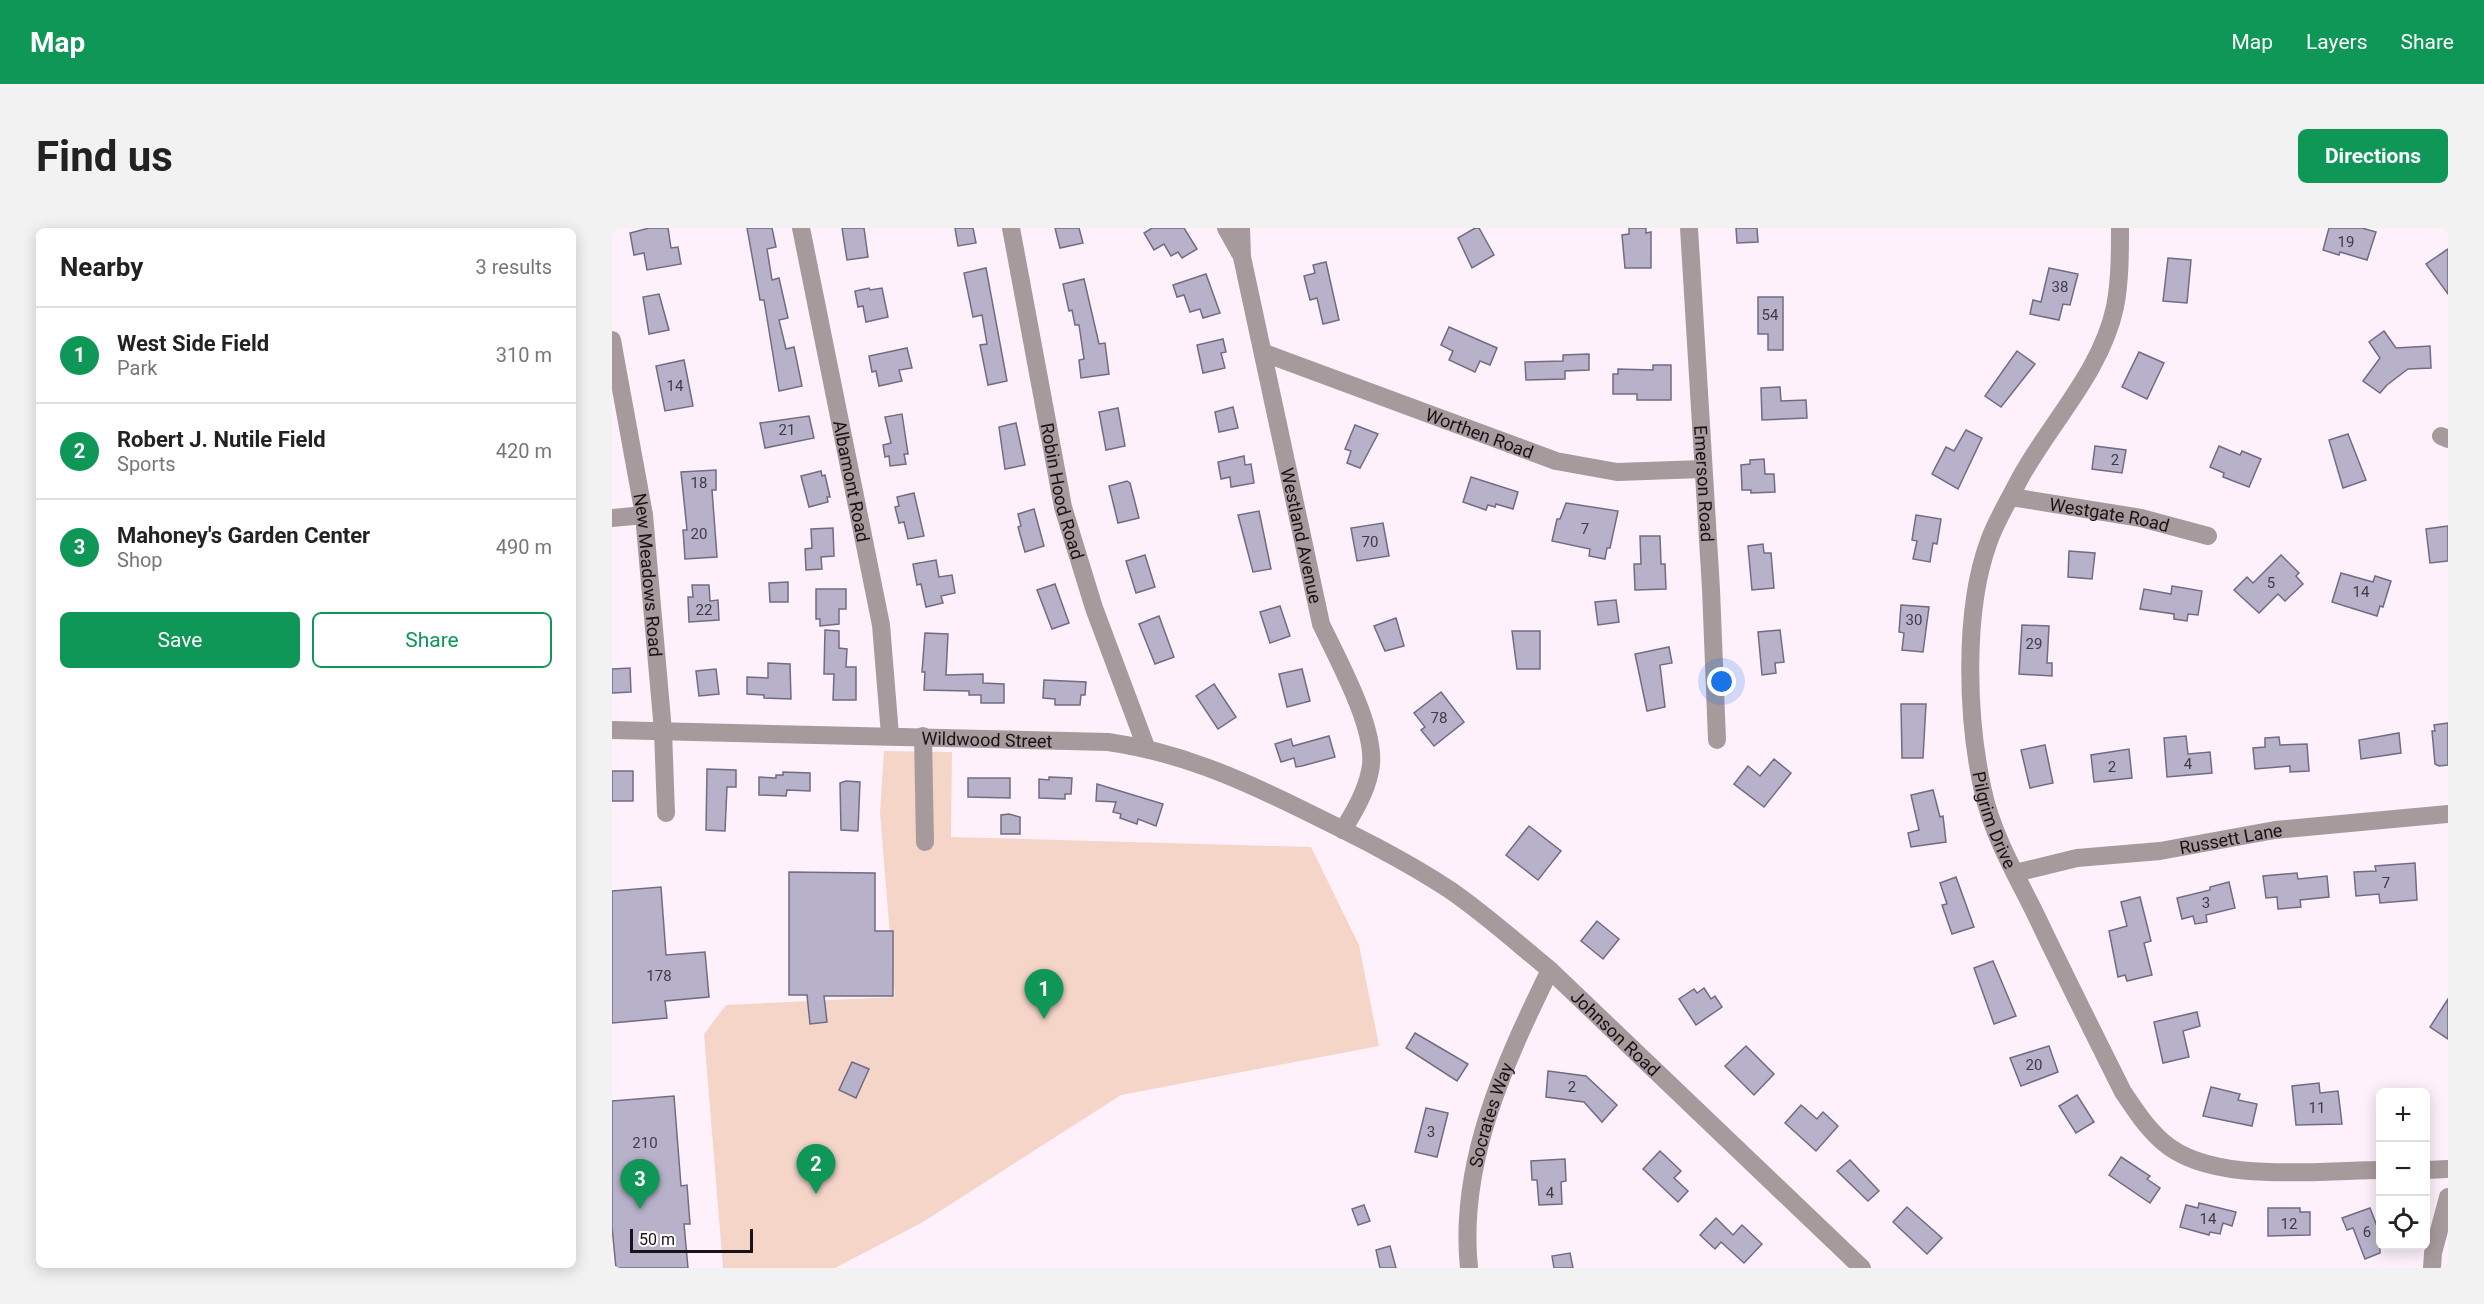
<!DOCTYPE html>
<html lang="en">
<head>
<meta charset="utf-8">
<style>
	body { margin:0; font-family:Roboto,sans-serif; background:#f2f2f2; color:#222 }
	.controls { position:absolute; right:18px; bottom:18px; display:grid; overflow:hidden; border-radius:9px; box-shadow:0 3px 15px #0003 }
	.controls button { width:54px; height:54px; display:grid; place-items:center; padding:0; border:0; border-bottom:2px solid #e0e0e0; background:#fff; color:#222; font:30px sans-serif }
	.scale { position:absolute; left:18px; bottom:15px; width:123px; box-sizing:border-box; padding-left:6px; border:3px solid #1a1219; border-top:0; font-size:16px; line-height:21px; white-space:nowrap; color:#1a1219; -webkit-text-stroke:4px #fff; paint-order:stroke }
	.you { position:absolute; left:1110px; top:454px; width:21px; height:21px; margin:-15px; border:4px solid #fff; border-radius:50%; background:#1a73e8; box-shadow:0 0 0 9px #1a73e833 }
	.badge { display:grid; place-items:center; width:39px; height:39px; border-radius:50%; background:#0e9757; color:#fff; font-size:20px; font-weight:700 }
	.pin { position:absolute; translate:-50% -50px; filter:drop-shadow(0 2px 3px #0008) }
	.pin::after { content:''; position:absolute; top:32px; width:21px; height:18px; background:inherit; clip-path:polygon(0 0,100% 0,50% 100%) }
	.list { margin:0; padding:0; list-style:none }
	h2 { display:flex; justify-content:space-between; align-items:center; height:78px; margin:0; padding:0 24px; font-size:26px }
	h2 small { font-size:20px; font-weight:400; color:#767676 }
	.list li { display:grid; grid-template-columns:39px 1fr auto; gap:18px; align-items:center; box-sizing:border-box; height:96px; padding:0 24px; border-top:2px solid #e0e0e0 }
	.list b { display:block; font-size:22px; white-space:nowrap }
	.list p { margin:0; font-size:20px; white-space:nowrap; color:#767676 }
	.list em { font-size:20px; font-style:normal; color:#767676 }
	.actions { display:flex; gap:12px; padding:18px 24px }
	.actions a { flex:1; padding:14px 0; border:2px solid #0e9757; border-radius:9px; text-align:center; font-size:21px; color:#0e9757 }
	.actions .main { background:#0e9757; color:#fff }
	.icon { flex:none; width:33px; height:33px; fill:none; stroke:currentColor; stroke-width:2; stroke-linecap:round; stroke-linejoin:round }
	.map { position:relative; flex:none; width:1836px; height:1040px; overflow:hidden; border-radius:9px }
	header { display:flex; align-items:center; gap:36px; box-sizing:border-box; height:84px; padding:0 30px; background:#0e9757; color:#fff }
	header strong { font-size:28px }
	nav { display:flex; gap:33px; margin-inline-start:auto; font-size:21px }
	.intro { display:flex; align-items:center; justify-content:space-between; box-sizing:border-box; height:144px; padding:0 36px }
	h1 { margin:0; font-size:42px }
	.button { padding:15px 27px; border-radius:9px; background:#0e9757; color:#fff; font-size:21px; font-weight:700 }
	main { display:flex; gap:36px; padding:0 36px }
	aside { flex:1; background:#fff; border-radius:9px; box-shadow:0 3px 15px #0003 }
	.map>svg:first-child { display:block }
</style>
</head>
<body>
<header>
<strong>Map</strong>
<nav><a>Map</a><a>Layers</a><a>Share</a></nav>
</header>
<div class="intro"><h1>Find us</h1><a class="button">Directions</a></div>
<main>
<aside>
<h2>Nearby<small>3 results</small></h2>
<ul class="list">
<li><span class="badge">1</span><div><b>West Side Field</b><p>Park</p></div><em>310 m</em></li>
<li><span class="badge">2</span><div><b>Robert J. Nutile Field</b><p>Sports</p></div><em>420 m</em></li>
<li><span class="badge">3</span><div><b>Mahoney's Garden Center</b><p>Shop</p></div><em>490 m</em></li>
</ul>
<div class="actions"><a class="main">Save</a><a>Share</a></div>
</aside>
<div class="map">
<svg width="1836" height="1040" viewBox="0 0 1836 1040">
	<rect width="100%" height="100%" fill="#fef1fc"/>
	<path fill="#f6d5c9" d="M272,523l68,1 -1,85 360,10 48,98 20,101 -258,49 -198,127 -88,46h-112l-19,-234 22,-29 169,-8 -15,-184z"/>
	<g fill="#b7b2ca" stroke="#716c82" stroke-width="1.5">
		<path d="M37,0h19l3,20 7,-1 3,17 -34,6 -3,-17 -10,2 -4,-22z"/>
		<path d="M135,0h25l4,19 -9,2 5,31 7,-2 9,40 -9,2 7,29 8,-2 8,39 -23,5 -15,-91h-4z"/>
		<path d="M230,0h22l4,29 -21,3z"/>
		<path d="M343,0h18l3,15 -18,3z"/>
		<path d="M443,0h24l4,15 -23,5z"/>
		<path d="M540,0h32l13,21 -15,9 -4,-6 -7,4 -7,-12 -10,6 -10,-17z"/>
		<path d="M863,0h4l15,27 -22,13 -14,-30z"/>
		<path d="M1017,0h17v5l5,-1v36h-26l-3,-33 7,-1z"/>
		<path d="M1124,0h21l1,14 -21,1z"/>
		<path d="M1717,0h33l14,4 -9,28 -27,-8 -1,3 -16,-5z"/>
		<path d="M1836,21v45l-22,-30z"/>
		<path d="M1556,30l23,2 -4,43 -24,-2z"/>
		<path d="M714,34l13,58 -16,4 -6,-26 -7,2 -6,-24 11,-3 -2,-8z"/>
		<path d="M374,40l21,113 -19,4 -8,-40 7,-1 -5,-29 -9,2 -9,-44z"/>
		<path d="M1437,40l29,6 -8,31 -7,-1 -4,16 -29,-6 3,-14 8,2z"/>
		<path d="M594,46l14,39 -17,5 -3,-9 -10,3 -6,-17 -7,2 -4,-12z"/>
		<path d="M472,51l15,65 6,-1 4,31 -28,4 -2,-18 5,-1 -5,-34h-4l-3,-15 -3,1 -6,-27z"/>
		<path d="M257,60l1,2 12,-2 6,29 -22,5 -3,-16 -5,1 -3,-16z"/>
		<path d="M47,66l10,36 -20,4 -6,-37z"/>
		<path d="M1146,69h25v53h-15v-16h-10z"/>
		<path d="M837,99l48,21 -7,17 -10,-4 -5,11 -26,-12 4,-9 -12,-6z"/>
		<path d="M1772,103l12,17 34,-2 1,22 -23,1 -21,16 -7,8 -17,-12 17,-23 -11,-16z"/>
		<path d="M611,111l3,13 -5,1 4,15 -22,5 -6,-28z"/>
		<path d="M295,120l5,20 -13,2 3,11 -23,5 -3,-15 -4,1 -3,-16z"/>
		<path d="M1405,123l18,13 -34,43 -16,-11z"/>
		<path d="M1527,124l25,11 -17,36 -25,-12z"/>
		<path d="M977,126v16l-24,1v8l-39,1 -1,-18 38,-1v-6z"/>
		<path d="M72,132l9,46 -28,5 -9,-45z"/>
		<path d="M1041,137h18v35h-34v-6h-24v-20h5v-5l35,1z"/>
		<path d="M1168,159l1,14 25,-1 1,18 -45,2 -1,-32z"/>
		<path d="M621,179l5,21 -19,4 -4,-20z"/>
		<path d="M506,180l7,38 -19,4 -7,-38z"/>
		<path d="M290,186l6,40h-4l2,10 -16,2 -1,-10 -4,1 -2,-12 8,-2 -6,-26z"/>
		<path d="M197,188l5,22 -49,10 -5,-25z"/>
		<path d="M404,195l9,42 -20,4 -6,-42z"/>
		<path d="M743,197l23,9 -18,34 -13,-5 4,-12 -6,-2z"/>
		<path d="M1354,202l16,8 -24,51 -26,-15 14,-27 8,4z"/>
		<path d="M1736,206l18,46 -23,8 -14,-48z"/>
		<path d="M1483,218l31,4 -4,23 -30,-4z"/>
		<path d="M1607,218l21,9 2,-4 19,8 -12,28 -26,-10 1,-4 -14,-6z"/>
		<path d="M632,228l1,9 6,-1 3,19 -23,4 -1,-10 -9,2 -3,-17z"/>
		<path d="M1152,231l1,15h9l1,18 -24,1v-3h-9l-1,-25 9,-1v-4z"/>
		<path d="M104,242v20h-4l5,67 -32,2 -2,-29h4l-6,-58z"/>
		<path d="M209,243l1,5 3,-1 5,22h-3l1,5 -19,5 -8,-31z"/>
		<path d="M859,249l47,15 -5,17 -17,-5 -1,3 -7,-2 -2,5 -23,-8z"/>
		<path d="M515,253l3,2 9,35 -21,5 -9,-37z"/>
		<path d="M302,265l10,43 -16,3 -4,-17 -5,1 -4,-16 4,-1 -2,-9z"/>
		<path d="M954,275l52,8 -8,37h-3l-2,11 -16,-3 1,-7 -38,-8 5,-22h3z"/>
		<path d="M422,281l10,37 -19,6 -7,-25 3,-1 -3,-12z"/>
		<path d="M647,283l12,58 -18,3 -15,-57z"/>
		<path d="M1304,287l25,4 -4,25 -4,-1 -3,19 -17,-3 4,-18 -5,-1z"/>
		<path d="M771,295l6,33 -32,5 -6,-33z"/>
		<path d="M1836,298v35l-18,2 -4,-34z"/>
		<path d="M221,300l1,28 -13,1 1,12 -16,1 -1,-21 7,-1 -1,-19z"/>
		<path d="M1028,308h20l1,28h4l1,25 -31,1 -1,-26h7z"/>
		<path d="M1151,316l1,9h7l3,35 -22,2 -4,-44z"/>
		<path d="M1457,323l26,2 -3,26 -24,-2z"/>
		<path d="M533,327l10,32 -19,6 -10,-32z"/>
		<path d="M1669,327l18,18 -3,3 7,8 -18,17 -7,-7 -19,19 -25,-23 13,-13 6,6z"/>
		<path d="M324,332l3,17 13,-2 3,18 -14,3 2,7 -17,4 -5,-23 -4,1 -4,-21z"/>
		<path d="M1729,345l32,9 2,-6 16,5 -8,26 -3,-1 -3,10 -45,-14z"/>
		<path d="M176,354v20h-18l-1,-19z"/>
		<path d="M443,356l14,39 -17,6 -15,-39z"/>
		<path d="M80,357h17l1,16 8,-1 1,20 -30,2 -1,-25h5z"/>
		<path d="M1560,358l30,5 -4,24 -10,-1 -1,7 -13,-2v-5l-34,-5 4,-20 27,5z"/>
		<path d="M204,361h30v20h-7v15l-19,2v-7h-4z"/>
		<path d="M1004,372l3,22 -21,3 -3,-23z"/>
		<path d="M1289,377l28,2 -6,45 -21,-2 2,-17 -5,-1z"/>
		<path d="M668,378l10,30 -20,7 -10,-31z"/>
		<path d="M547,388l15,41 -19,7 -16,-40z"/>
		<path d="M784,390l8,28 -19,5 -11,-25z"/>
		<path d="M1410,397l27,1 -2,37h5v13l-33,-2z"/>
		<path d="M213,402l14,1v17l8,1 -1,18h10v33h-23l1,-26h-10z"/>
		<path d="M1168,402l4,32 -9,1 1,10 -14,2 -4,-43z"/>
		<path d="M900,403h28v38h-23z"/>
		<path d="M313,405l23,1 -2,41 37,-1v9l21,1v19h-23v-8h-12v-4l-45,-1 1,-18h-3z"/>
		<path d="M1057,419l3,16 -12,2 5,42 -18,4 -12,-57z"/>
		<path d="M156,435l22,1 1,35 -27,-1v-3l-17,-1v-17l21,1z"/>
		<path d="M18,440l1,24 -19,1v-24z"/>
		<path d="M104,441l3,25 -20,2 -3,-25z"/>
		<path d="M690,441l8,32 -23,6 -8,-33z"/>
		<path d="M432,452l42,2 -1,13h-4l-1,10h-25v-6l-12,-1z"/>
		<path d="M602,456l22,33 -18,12 -22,-33z"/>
		<path d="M829,464l23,30 -30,24 -13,-16 4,-3 -11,-14z"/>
		<path d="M1289,476h25l-3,54h-21z"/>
		<path d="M1836,495v42l-9,1 -4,-2 -3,-33h3l-1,-6z"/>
		<path d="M1787,505l2,20 -40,6 -2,-19z"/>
		<path d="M717,508l6,21 -33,9 -6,1 -2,-9 -13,4 -6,-18 16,-5 2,7z"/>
		<path d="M1574,508l2,18 22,-2 2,21 -45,4 -3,-39z"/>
		<path d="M1667,509l1,8 27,-1 2,27 -19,1v-6l-35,3 -2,-21 12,-1v-9z"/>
		<path d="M1433,517l8,38 -23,5 -9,-38z"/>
		<path d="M1517,521l3,29 -38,4 -3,-27z"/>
		<path d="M1162,531l17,14 -27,34 -30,-23 14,-18 12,10z"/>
		<path d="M95,541l29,1v17h-9l-2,44 -19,-1z"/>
		<rect x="0" y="543" width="21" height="30"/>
		<path d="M171,544l27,1v18l-23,-1 -1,6 -27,-1v-18l17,1v-3h7z"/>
		<path d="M437,549l23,1 -1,16h-6v5l-26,-1v-19l10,1z"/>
		<path d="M356,550h42v20l-42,-1z"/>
		<path d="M234,553l14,1 -2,49 -17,-1 -1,-47z"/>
		<path d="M485,556l66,20 -7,22 -18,-7 -1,5 -17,-6 1,-4 -8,-2 3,-10 -20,-1z"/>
		<path d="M1321,562l7,27 3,-1 3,26 -35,5 -3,-14 11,-3 -8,-35z"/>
		<path d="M397,586l11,3v17h-19v-19z"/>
		<path d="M917,598l32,25 -23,29 -32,-25z"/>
		<path d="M1803,635l2,37 -37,3 -1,-9 -23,2 -2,-24 22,-1 -1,-5z"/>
		<path d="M177,644l86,1v58h18v65h-69l3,26 -17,2 -3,-29h-18z"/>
		<path d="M1685,645l1,6 29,-3 2,21 -29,3 1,7 -23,2 -1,-12 -11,1 -3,-22z"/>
		<path d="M1344,649l18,50 -22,7 -10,-29 5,-1 -7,-21z"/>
		<path d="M1617,654l6,26 -29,7 1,7 -12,2 -2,-8 -11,3 -5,-21 33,-8v-3z"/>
		<path d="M49,659l5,68 39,-3 4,45 -44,4 2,17 -55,5v-132z"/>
		<path d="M1528,669l11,44 -7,2 8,32 -25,6 -2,-6 -7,2 -9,-46 18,-5 -6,-24z"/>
		<path d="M985,693l22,18 -16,20 -22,-18z"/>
		<path d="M1381,733l23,55 -22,8 -20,-56z"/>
		<path d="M1092,760l7,11 4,-3 7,11 -26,18 -17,-26 15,-10 3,4z"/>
		<path d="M1836,771v40l-18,-12z"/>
		<path d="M1585,784l3,14 -17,5 6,26 -26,6 -9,-41z"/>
		<path d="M803,805l53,31 -11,17 -51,-33z"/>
		<path d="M1134,818l28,28 -20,21 -29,-29z"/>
		<path d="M1437,818l9,26 -37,14 -11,-28z"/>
		<path d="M240,834l17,7 -13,29 -17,-8z"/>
		<path d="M936,843l38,5 31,29 -15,17 -18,-20 -38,-5z"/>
		<path d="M1707,855l1,10 18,-2 4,33 -46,1 -4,-39z"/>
		<path d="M1599,859l29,7 -2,6 19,4 -5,22 -49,-10z"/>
		<path d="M1465,867l17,27 -18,11 -17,-27z"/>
		<path d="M62,868l7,90 6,-1 3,39h-6l4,44h-72l-4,-41v-126z"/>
		<path d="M1189,877l16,14 6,-7 15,14 -22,25 -31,-28z"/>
		<path d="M814,880l22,5 -11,44 -22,-5z"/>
		<path d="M1048,923l21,20 -7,7 14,13 -10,11 -35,-33z"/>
		<path d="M1509,929l29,19 -3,3 13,9 -10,15 -41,-28z"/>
		<path d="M953,931l1,22 -5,1 1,22 -23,1 -2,-25h-5l-1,-19z"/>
		<path d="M1238,932l29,31 -11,10 -31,-30z"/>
		<path d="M1587,975l37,9 -4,14 -9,-3 -3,11 -10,-2 -1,3 -29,-8 6,-22 12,3z"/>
		<path d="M752,977l6,16 -12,4 -6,-16z"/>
		<path d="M1295,979l35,31 -15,16 -34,-32z"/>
		<path d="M1656,980h32v4h10v23l-42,1z"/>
		<path d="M1758,980l10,26v19l-15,6 -12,-31 -6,2 -5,-12z"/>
		<path d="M1104,990l17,17 9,-10 20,19 -18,19 -23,-21 -6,7 -15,-14z"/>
		<path d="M778,1018l6,22h-16l-4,-18z"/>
		<path d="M958,1025l3,15h-19l-2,-12z"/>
	</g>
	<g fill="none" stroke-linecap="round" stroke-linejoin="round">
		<g stroke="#a79a9d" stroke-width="18">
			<path id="s1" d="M189,0l80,397 9,110"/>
			<path id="s2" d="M399,0l52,279 31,101 52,139"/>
			<path d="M614,0l14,25"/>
			<path id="s3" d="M629,0l1,29 79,367c17,36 58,109 49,147 -4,21 -16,41 -27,59"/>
			<path id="s4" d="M1077,0l22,361 6,151"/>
			<path id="s5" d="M1508,0c0,26 0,53 -5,79 -14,66 -67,118 -97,175 -10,20 -22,39 -29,59 -26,70 -22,178 -6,250 9,42 32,82 51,120 29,61 59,121 89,181 12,18 23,35 40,50 49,43 155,28 217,28"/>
			<path id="s6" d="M0,112l32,175 19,216 3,82"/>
			<path id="s7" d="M652,125l292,108 61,11 86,-3"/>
			<path d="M1829,208l7,3"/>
			<path id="s8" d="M1399,269l130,21 67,18"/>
			<path d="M0,290l32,-3"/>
			<path id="s9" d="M0,502l496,12c71,10 130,36 193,67 51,25 102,50 149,81 35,24 67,53 100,80l312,298"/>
			<path d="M311,508l2,106"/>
			<path id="s10" d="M1403,645l62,-15 83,-7 115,-21 173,-16"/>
			<path d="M1814,942l22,-1"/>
			<path id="s11" d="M857,1040c-11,-105 36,-206 81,-298"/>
			<path d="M1820,1040l1,-15 15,-56"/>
		</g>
	</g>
	<g text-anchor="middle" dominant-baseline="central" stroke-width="4.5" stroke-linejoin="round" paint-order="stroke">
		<g font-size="15" fill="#413a45">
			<text x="1734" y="14">19</text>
			<text x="1448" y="59">38</text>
			<text x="1158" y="87">54</text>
			<text x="63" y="158">14</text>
			<text x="175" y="202">21</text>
			<text x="1503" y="232">2</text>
			<text x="87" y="255">18</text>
			<text x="973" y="301">7</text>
			<text x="87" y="306">20</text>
			<text x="758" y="314">70</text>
			<text x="1659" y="355">5</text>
			<text x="1749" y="364">14</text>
			<text x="92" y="382">22</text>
			<text x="1302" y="392">30</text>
			<text x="1422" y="416">29</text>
			<text x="827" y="490">78</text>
			<text x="1576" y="536">4</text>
			<text x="1500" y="539">2</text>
			<text x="1774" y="655">7</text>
			<text x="1594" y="675">3</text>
			<text x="47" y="748">178</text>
			<text x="1422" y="837">20</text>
			<text x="960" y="859">2</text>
			<text x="1705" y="880">11</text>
			<text x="819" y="904">3</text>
			<text x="33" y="915">210</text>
			<text x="938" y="965">4</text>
			<text x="1596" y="991">14</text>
			<text x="1677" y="996">12</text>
			<text x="1755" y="1004">6</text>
		</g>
		<g font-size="18" fill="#1a1219" stroke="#fff">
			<text stroke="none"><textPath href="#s7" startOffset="230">Worthen Road</textPath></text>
			<text stroke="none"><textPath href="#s1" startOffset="258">Albamont Road</textPath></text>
			<text stroke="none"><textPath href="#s4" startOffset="256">Emerson Road</textPath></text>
			<text stroke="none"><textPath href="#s2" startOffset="268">Robin Hood Road</textPath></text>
			<text stroke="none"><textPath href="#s8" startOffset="100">Westgate Road</textPath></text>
			<text stroke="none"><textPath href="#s3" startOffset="314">Westland Avenue</textPath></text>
			<text stroke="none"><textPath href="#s6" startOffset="238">New Meadows Road</textPath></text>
			<text stroke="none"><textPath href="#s9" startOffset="375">Wildwood Street</textPath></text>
			<text stroke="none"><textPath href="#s5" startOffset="630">Pilgrim Drive</textPath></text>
			<text stroke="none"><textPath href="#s10" startOffset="219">Russett Lane</textPath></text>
			<text stroke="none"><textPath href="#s9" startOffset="1090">Johnson Road</textPath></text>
			<text stroke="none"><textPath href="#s11" startOffset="156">Socrates Way</textPath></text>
		</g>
	</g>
</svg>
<div class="controls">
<button>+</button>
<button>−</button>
<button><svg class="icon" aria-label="locate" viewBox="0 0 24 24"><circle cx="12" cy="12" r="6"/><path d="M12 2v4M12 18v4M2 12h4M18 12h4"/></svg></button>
</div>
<div class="scale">50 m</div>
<div class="you"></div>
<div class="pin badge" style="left:432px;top:791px">1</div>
<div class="pin badge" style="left:204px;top:966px">2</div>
<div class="pin badge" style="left:28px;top:981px">3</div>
</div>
</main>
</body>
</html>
